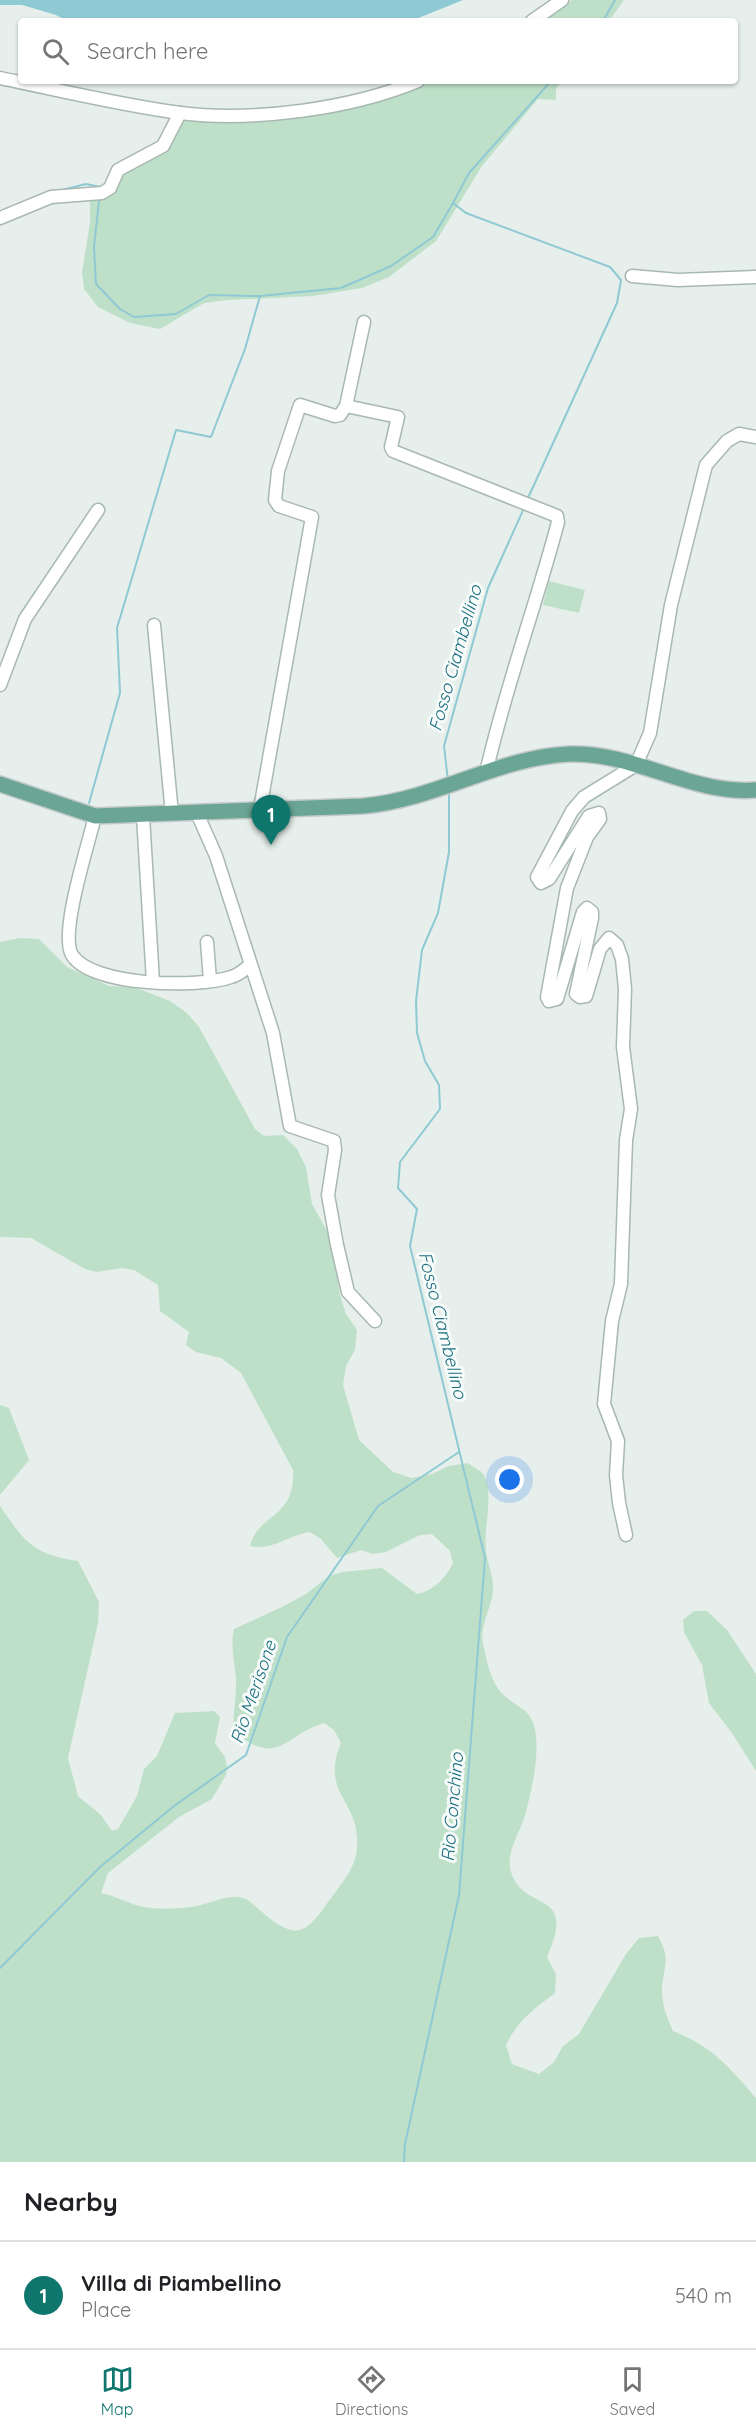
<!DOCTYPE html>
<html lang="en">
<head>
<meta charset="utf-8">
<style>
	body { margin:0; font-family:Quicksand,sans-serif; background:#f6f6f6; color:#202124 }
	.you { position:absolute; left:510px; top:1480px; width:21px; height:21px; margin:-15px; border:4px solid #fff; border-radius:50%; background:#1a73e8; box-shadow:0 0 0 9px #1a73e833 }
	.badge { display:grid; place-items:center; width:39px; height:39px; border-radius:50%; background:#0f766e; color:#fff; font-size:20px; font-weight:700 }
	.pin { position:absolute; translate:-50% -50px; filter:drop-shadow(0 2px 3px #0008) }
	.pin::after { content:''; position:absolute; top:32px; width:21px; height:18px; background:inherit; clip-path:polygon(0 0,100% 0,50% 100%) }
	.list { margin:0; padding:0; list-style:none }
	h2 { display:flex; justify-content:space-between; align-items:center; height:78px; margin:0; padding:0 24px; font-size:26px }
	h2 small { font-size:20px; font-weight:400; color:#757577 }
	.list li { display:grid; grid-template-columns:39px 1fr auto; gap:18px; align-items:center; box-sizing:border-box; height:108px; padding:0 24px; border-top:2px solid #e0e0e0 }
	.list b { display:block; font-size:22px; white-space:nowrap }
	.list p { margin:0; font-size:20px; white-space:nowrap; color:#757577 }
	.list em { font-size:20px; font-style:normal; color:#757577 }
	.icon { flex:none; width:33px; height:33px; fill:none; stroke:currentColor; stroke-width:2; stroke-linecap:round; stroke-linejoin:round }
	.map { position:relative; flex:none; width:756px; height:2162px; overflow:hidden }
	.search { position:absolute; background:#fff; box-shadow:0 2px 4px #0004; left:18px; right:18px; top:18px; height:66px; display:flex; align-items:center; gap:15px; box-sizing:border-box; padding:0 21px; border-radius:6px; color:#757577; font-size:22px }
	.sheet { height:186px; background:#fff }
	nav { display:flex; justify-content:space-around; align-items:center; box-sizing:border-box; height:84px; border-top:2px solid #e0e0e0; background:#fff; font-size:16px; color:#757577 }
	nav a { display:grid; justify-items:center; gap:3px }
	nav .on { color:#0f766e }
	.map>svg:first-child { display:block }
</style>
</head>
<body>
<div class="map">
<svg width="756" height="2162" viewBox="0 0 756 2162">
	<rect width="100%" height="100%" fill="#e6efeb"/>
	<g fill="#bfe0c8">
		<path d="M572,0h52l-15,21h-66z"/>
		<path d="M427,81h135l-6,8v11l-18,-1 -56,67 -46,75 -47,36 -27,11 -49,8 -86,4 -23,3 -44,26 -30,-6 -32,-16 -14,-18 -2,-17 8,-49v-26l48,-34 47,-44 80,-1 152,-32z"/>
		<path d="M549,581l36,9 -6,23 -36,-8z"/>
		<path d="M20,938l19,1 28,28 42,19 25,1 36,14 17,12 12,14 56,102 9,7 19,-1 14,14 9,18 6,37 19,34 9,57 6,19 11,16 -2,20 -9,16 -3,19 16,55 34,32 19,6 20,-4 17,-8 19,-3c5,4 12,7 15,11 12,15 0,57 3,77 1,11 7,24 7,35 1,20 -14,37 -10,58 4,18 8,41 23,53 11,10 23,12 28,28 7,27 -2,64 -9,90 -5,18 -20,38 -14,57 13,42 67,15 36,85l9,17 -1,19c-21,16 -37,27 -49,52l6,19 27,10 15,-12 9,-16 16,-12 47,-80 13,-16 19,-2c14,26 5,28 4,54 0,16 5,27 11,41 40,16 55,35 83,67v64h-756v-656c25,36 32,48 78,55l21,41 -1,21 -30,135 10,38 23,19 11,16 6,-2 19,-33 7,-27 13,-13 18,-43 39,-2 6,6 -5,26 10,14 2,9 -1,9 -14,24 -33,18 -71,56 -7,20c13,3 23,8 35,12 15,5 38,4 54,2 16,-1 34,-12 49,-10 11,2 14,8 22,14 40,36 48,17 73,-17 14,-19 25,-32 23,-57 -2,-38 -36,-46 -16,-94l-7,-13 -10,-7c-42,13 -44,45 -90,9 -2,-17 3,-34 2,-52 -1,-18 -6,-33 -2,-51l48,-22 24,-13 23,-18 13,-4 40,-4 35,26c16,-3 29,-16 36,-31l-3,-12 -18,-17 -12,1 -34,17 -13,2 -12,-4 -24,8 -16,-19 -11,-7c-22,3 -37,19 -60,14 7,-32 46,-27 43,-76l-52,-97 -20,-15 -25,-6 -10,-7 3,-13 -29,-21 -2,-26 -24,-15 -12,-2 -25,4 -12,-3 -54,-31 -31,-1v-295z"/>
		<path d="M0,1405l9,3 20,52 -29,35z"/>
		<path d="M694,1611h13l20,19 29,44v97l-24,-38 -23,-30 -7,-38 -18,-33 -1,-12z"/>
	</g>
	<path fill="#8ec9d4" d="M0,0h463l-52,21h-343l-12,-6 -34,-10h-22z"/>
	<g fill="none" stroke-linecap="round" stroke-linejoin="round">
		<g stroke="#8ec9d4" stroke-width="2">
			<path d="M603,21l12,-21"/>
			<path d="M62,190l24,-6 14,3"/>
			<path d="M99,201l-5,46 2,37 24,25 14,8 42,-3 33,-19 50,1"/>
			<path d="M528,498l89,-195 4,-23 -11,-13 -144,-54 -13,-10 16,-30 82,-92"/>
			<path d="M448,781l-4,-35 44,-158 37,-82"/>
			<path d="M89,803l31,-110 -3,-65 59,-198 35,7 34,-88 15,-53 81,-8 50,-22 42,-29 20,-34"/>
			<path d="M0,1968l100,-101 74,-61 72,-51 41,-118 91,-131 81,-54"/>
			<path d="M404,2162l1,-18 54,-249 26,-337 -75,-312 7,-37 -19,-21 2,-26 40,-53 -1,-24 -14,-24 -8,-28 -1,-32 6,-51 16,-37 11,-61v-60"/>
		</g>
		<defs>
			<g id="minor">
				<path d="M532,21l30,-21"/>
				<path d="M0,78c59,12 120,27 180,35 73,9 171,-4 238,-32"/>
				<path d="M0,218l51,-21 51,-4 8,-5 8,-18 45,-24 17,-33"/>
				<path d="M632,276l46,4 78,-3"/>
				<path d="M346,406l52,11 -7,30 2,4 164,65 1,6c-22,84 -53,166 -72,251"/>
				<path d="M154,625l18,189"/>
				<path d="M0,685l25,-66 73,-109"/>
				<path d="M260,809l52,-292 -33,-11 -4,-6 3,-29 22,-66 35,11 5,-1 6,-9 18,-84"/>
				<path d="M197,813l19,43 57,177 17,93 44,15 1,9 -7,45 9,50 11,47 27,29"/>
				<path d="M95,816c-6,27 -36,117 -23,139 20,32 128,33 159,22 8,-2 13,-7 19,-12"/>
				<path d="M143,816l10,166"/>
				<path d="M207,942l3,38"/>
				<path d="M626,1535l-7,-32 -3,-28 2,-34 -14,-37 8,-83 9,-37 5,-144 5,-31 -8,-62 2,-58 -3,-30 -5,-14 -8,-7 -9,11 -14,47 -6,1 -4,-3 16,-76v-6l-5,-4 -4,4 -26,87 -8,2 -2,-4 20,-109 20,-51 13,-18 -1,-6 -10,3 -40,63 -8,4 -4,-6 35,-66 12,-14 52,-32 14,-32 21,-128 35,-140 21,-24 12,-7 17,3"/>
			</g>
			<path id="major" d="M0,784l95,32 268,-10c72,-6 135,-49 207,-52 65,-2 121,41 186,36"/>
		</defs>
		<use href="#minor" stroke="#a8b8b2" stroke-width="15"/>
		<use href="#major" stroke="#c2cac8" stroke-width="18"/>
		<use href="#minor" stroke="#fff" stroke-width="12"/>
		<use href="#major" stroke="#6aa596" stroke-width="15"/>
	</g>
	<g text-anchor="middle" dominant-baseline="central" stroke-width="6" stroke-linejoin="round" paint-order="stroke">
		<g font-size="18" font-style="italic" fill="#1c6f80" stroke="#f7fbf9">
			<text transform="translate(455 658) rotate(-74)">Fosso Ciambellino</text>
			<text transform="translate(443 1325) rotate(76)">Fosso Ciambellino</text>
			<text transform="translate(253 1692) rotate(-71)">Rio Merisone</text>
			<text transform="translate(452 1807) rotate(-85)">Rio Conchino</text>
		</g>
	</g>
</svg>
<div class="you"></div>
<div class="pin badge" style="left:271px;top:845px">1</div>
<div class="search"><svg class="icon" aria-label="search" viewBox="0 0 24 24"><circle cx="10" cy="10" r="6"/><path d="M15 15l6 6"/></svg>Search here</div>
</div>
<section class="sheet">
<h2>Nearby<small></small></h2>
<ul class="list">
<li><span class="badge">1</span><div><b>Villa di Piambellino</b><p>Place</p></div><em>540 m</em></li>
</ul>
</section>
<nav>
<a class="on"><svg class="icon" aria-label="map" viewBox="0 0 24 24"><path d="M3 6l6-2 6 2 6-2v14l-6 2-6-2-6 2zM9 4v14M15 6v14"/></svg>Map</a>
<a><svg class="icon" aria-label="directions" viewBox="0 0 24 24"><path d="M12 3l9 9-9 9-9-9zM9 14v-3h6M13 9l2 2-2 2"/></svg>Directions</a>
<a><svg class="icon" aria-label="saved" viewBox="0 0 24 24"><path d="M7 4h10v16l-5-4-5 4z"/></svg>Saved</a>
</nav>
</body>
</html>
